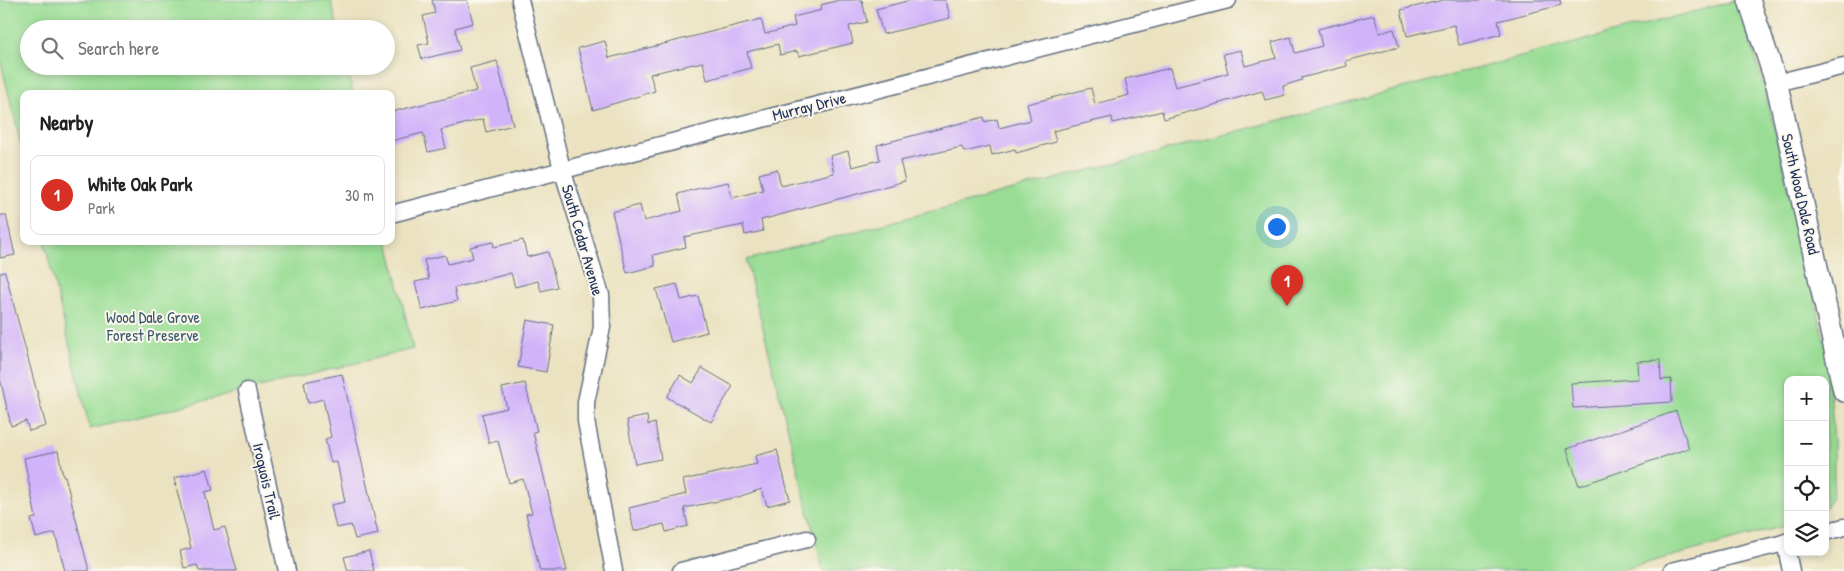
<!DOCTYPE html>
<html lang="en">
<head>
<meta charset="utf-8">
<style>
	body { margin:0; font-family:"Patrick Hand",sans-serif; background:#f6f6f6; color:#222 }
	.controls { position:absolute; right:15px; bottom:15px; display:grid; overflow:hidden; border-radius:10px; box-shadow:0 2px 8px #0003 }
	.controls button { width:45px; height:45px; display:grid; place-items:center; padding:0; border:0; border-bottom:1px solid #e0e0e0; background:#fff; color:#222; font:25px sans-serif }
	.you { position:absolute; left:1276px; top:226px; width:18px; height:18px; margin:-12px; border:4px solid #fff; border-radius:50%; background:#1a73e8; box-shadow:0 0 0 8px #1a73e833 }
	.badge { display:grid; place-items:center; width:32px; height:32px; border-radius:50%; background:#d93025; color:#fff; font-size:16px; font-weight:700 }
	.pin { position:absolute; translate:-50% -41px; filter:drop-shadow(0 1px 2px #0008) }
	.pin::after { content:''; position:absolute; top:26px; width:18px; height:15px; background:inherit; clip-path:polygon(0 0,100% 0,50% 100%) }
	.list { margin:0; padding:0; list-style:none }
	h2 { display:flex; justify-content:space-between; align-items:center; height:65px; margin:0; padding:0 20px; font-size:21px }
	h2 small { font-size:16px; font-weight:400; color:#767676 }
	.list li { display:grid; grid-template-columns:32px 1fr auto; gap:15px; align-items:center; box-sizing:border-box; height:80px; margin:0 10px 10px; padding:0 10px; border:1px solid #e0e0e0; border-radius:10px }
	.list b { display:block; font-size:19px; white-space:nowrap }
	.list p { margin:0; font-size:16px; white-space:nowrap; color:#767676 }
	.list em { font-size:16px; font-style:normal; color:#767676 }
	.icon { flex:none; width:28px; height:28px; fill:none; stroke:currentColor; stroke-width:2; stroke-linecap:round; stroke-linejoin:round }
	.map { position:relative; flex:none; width:1844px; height:571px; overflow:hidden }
	.search { position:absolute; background:#fff; box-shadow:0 2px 8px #0003; left:20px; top:20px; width:375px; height:55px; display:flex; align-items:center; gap:12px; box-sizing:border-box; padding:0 18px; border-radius:28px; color:#767676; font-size:19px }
	.panel { position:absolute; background:#fff; box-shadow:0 2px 8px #0003; left:20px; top:90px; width:375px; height:155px; border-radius:10px }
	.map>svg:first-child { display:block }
</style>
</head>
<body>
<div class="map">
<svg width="1844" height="571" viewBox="0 0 1844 571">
	<rect width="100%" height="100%" fill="#fbf7ec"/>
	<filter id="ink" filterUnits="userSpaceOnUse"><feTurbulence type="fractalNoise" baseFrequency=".02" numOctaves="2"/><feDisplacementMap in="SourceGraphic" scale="10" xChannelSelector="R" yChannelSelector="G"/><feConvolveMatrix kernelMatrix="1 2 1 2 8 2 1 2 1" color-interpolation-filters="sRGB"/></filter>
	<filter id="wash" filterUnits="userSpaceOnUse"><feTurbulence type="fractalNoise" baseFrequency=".0096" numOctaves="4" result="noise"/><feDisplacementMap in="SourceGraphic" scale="20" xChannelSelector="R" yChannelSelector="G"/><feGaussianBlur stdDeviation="1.12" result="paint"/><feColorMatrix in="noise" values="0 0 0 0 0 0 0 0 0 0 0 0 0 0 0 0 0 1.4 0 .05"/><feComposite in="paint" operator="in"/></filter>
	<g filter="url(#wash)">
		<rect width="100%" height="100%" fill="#eae2c0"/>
		<g fill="#99dd94" stroke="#5a8679">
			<path d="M0,0h331l7,29h-309v37h318l6,28h-329v63l-24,-98z"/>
			<path d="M1738,0l27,89 62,262 7,89v45l-2,13 -7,10v-128h-37v145l-171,46h-794l-77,-311z"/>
			<path d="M44,241h344l25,108 -323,80z"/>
		</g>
		<g id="blocks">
			<g fill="#d1b3fa">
				<path d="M432,0h35l6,23 -18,5 5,22 -38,9 -4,-14 11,-2 -6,-27 12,-3z"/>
				<path d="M839,0h23l5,22 -18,4 4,17 -54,13 -2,-5 -17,4 -2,-11 -31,8 4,16 -44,12 -4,-18 -24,5 -29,7 5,17 -62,19 -15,-62 27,-7 4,17 152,-39 4,15 30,-8 -2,-9 29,-7 -1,-5z"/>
				<path d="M911,0h35l4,18 -67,16 -7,-25z"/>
				<path d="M1443,0h117l1,5 -63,16 3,13 -42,11 -5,-20 -47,11 -6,-26z"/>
				<path d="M1374,15l5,18 15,-4 5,18 -53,14 1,5 -46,12 1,2 -19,6 2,9 -20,5 -3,-9 -98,28 -2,-8 -49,12 -1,-6 -59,14 3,11 -40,11 -1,-4 -23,6 -2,-9 -26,6 -2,-5 -62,14 5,20 -144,39 2,11 -18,4 -2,-10 -59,12 2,10 -33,8 2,11 -28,7 -15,-61 28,-7 4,16 38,-10 -4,-17 18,-5 32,-7 4,16 31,-8 -4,-16 18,-5 4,17 53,-13 -4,-17 18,-5 4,16 28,-7 -3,-15 107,-28 1,5 12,-3 2,9 32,-8 -4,-16 64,-16 4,16 34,-9 -4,-16 45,-11 5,19 35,-9 18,-5 -5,-19 18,-4 4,16 31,-8 -4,-16 19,-5 4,16 27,-7 -4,-17z"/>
				<path d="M497,61l16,64 -27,7 -3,-13 -42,11 5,18 -18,4 -5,-19 -32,8v-29l85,-21 -6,-23z"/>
				<path d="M0,215h6l9,40 -15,3z"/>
				<path d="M523,240l4,17 21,-5 9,35 -16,4 -3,-10 -23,6 -4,-14 -57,15 3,13 -35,9 -7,-28 14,-3 -5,-19 21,-5 3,9 25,-6 -3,-11 23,-5 1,5z"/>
				<path d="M5,272l41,154 -17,5 -3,-10 -15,5 -11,-48v-105z"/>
				<path d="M677,284l4,16 17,-4 9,36 -36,10 -15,-53z"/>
				<path d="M527,320l27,5 -8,47 -28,-5z"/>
				<path d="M1660,360l1,20 10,-1 1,23 -99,6 -2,-25 67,-4 -1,-18z"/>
				<path d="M702,368l31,18 -22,36 -44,-25 13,-22 13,8z"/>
				<path d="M342,374l36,160 -23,5 -4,-14 -15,3 -5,-23 14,-3 -8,-40 -6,1 -6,-24 6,-2 -8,-38 -15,4 -4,-21z"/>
				<path d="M525,383l12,48 -4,1 34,139h-27l-14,-57 6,-1 -9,-34 -14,4 -11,-42 -9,2 -7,-29 25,-6 -5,-20z"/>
				<path d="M1676,411l13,37 -110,38 -12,-37z"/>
				<path d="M647,416l1,9 7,-2 6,36 -26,5 -8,-44z"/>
				<path d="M777,450l13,50 -23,6 -5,-17 -24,8 -54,11 4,18 -22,6 -2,-8 -30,7 -5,-23 57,-14 -3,-14 74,-16 -2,-8z"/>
				<path d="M58,451l5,25h2l24,95h-24l-10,-38 -19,5 -5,-19 5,-1 -12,-60z"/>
				<path d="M207,469l6,21 -8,2 9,38 11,-3 12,44h-38l-2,-6 -13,3 -4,-17 11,-3 -17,-70z"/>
				<path d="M369,551l5,20h-26l-4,-14z"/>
			</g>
		</g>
	</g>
	<g filter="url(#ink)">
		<use href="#blocks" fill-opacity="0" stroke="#636e80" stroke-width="1"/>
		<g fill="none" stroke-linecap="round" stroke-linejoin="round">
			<defs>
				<g id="minor">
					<path d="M520,0l42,169 39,126 1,32 -16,75v19l28,150"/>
					<path d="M1776,83l68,-17"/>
					<path d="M391,214l837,-214"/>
					<path d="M247,391l40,180"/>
					<path d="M1825,532l19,-5"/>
					<path d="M1785,542l6,29"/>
					<path d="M681,571l126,-32"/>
					<path d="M1672,571l116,-29"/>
				</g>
				<path id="major" d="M1749,0l28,85 67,306"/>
			</defs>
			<use href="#minor" stroke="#636e80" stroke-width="19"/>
			<use href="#major" stroke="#636e80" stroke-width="24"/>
			<use href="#minor" stroke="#fff" stroke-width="16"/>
			<use href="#major" stroke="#fff" stroke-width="21"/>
		</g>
	</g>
	<g text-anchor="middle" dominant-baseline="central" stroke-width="4" stroke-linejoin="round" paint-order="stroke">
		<g font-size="16" fill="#1b2f5e" stroke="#fbf7ec">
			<text transform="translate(809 106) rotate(-14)">Murray Drive</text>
			<text transform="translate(1801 194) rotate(77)">South Wood Dale Road</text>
			<text transform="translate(583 240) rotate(74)">South Cedar Avenue</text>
			<text transform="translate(267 481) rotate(77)">Iroquois Trail</text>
		</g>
		<g font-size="16" fill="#3a5a6c" stroke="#fbf7ec">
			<text x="153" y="317">Wood Dale Grove<tspan x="153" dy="18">Forest Preserve</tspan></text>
		</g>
	</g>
</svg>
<div class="controls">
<button>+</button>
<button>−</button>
<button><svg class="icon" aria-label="locate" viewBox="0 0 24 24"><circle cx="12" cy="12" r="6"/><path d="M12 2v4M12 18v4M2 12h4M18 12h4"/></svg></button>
<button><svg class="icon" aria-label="layers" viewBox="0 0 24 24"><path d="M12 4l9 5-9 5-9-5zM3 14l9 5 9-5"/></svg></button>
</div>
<div class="you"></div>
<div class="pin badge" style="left:1287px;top:306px">1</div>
<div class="search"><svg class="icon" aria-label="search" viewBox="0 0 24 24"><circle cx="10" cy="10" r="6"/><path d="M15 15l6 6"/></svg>Search here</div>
<section class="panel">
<h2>Nearby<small></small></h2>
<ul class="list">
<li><span class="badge">1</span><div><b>White Oak Park</b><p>Park</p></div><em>30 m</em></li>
</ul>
</section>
</div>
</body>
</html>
